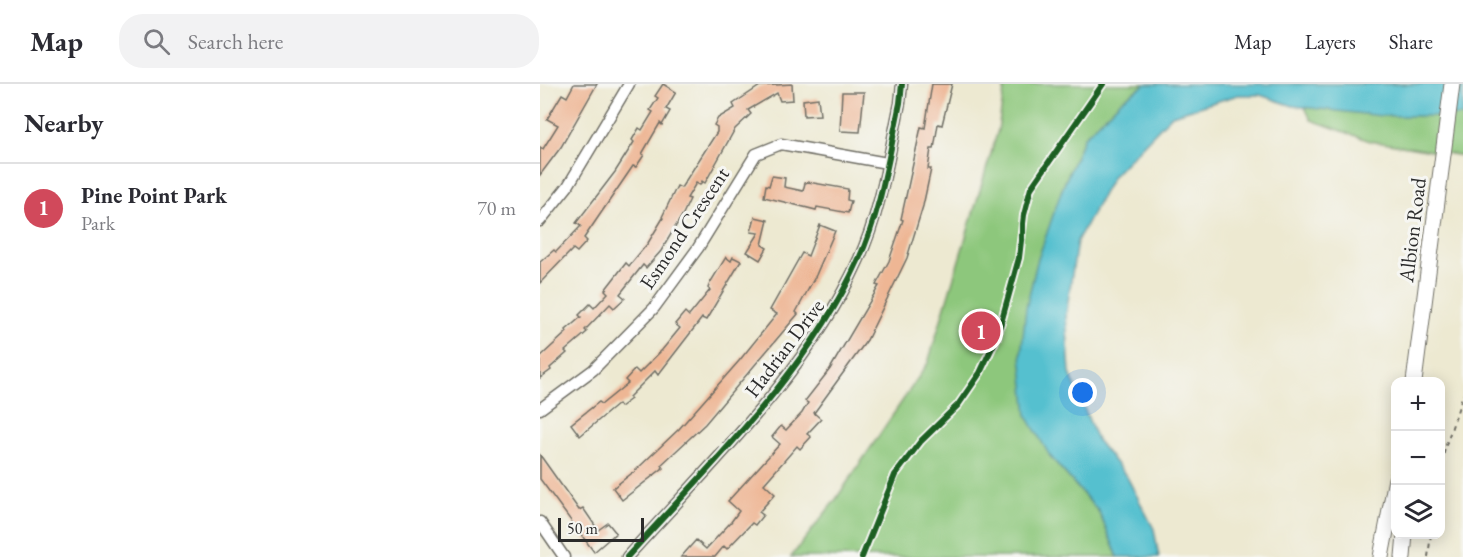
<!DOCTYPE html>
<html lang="en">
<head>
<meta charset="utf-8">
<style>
	body { margin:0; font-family:"EB Garamond",serif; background:#f2f2f3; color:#2b2b33 }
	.controls { position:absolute; right:18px; bottom:18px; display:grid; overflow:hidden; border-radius:12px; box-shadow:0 3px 15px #0003 }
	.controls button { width:54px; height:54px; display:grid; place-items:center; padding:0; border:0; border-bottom:2px solid #e1e1e2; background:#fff; color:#2b2b33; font:30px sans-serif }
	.scale { position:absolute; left:18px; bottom:15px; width:86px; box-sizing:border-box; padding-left:6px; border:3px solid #2b2b2b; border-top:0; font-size:16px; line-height:21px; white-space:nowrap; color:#2b2b2b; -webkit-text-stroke:4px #f6f6f2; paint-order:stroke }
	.you { position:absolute; left:543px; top:309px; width:21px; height:21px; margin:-15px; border:4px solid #fff; border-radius:50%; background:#1a73e8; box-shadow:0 0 0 9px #1a73e833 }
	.badge { display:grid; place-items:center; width:39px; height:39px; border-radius:50%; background:#d1495b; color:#fff; font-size:20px; font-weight:700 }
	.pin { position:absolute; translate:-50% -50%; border:3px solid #fff; box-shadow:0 2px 6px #0006 }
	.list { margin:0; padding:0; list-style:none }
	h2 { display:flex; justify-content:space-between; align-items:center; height:78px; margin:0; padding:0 24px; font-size:26px }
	h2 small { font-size:20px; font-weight:400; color:#7c7c81 }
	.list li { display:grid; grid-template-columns:39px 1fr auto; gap:18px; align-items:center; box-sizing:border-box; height:90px; padding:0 24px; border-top:2px solid #e1e1e2 }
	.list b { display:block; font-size:22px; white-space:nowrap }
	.list p { margin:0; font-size:20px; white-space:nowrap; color:#7c7c81 }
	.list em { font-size:20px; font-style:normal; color:#7c7c81 }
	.icon { flex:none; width:33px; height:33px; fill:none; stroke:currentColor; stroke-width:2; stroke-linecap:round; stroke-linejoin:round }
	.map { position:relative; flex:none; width:923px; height:473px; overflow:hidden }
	header { display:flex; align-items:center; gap:36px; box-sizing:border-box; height:84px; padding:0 30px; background:#fff; border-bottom:2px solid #e1e1e2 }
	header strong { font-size:28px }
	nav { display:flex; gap:33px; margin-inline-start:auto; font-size:21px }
	.search { width:420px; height:54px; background:#f2f2f3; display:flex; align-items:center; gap:15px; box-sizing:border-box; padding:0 21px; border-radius:24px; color:#7c7c81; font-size:22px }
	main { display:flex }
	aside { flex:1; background:#fff }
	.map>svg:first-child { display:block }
</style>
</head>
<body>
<header>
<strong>Map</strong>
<div class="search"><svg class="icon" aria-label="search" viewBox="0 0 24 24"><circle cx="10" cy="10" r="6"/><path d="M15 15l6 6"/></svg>Search here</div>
<nav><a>Map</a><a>Layers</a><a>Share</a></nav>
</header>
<main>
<aside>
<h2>Nearby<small></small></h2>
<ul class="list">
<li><span class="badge">1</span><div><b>Pine Point Park</b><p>Park</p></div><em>70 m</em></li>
</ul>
</aside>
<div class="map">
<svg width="923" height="473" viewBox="0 0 923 473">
	<rect width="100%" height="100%" fill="#f6f6f2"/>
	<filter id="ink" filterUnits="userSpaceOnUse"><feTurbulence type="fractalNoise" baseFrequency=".0167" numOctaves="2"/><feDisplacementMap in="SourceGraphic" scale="12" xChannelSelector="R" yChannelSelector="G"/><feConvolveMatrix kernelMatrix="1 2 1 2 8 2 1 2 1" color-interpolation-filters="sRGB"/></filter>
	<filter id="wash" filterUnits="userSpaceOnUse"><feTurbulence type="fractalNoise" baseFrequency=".008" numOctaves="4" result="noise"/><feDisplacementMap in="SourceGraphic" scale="24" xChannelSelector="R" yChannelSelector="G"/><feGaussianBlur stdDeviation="1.35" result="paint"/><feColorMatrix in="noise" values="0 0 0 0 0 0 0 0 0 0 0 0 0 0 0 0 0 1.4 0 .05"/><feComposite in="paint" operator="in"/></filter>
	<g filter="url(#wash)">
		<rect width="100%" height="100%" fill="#ede9d1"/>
		<g fill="#8dc77b" stroke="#5c7953" stroke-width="1.5">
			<path d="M465,0h141l-24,16 -38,37 -23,55 -11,264 49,56 19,45h-327l45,-58 92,-136 70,-233z"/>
			<path d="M754,0h169v72l-93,-15 -59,-21z"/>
		</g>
		<path fill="#54c0cf" stroke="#40767d" stroke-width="1.5" d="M606,0h317v32h-81l-89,-10 -33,-11h-22l-66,20 -59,61 -36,65 -11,74 4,58 27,67 30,37 27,52 5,28h-41l-19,-45 -49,-56 -23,-40 -6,-61 5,-47 11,-46 24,-70 23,-55 38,-37z"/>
		<g id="blocks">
			<g fill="#eeb694">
				<path d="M34,0h23l-36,63 -21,28v-28l3,2 15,-24 -11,-6 15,-25 5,3z"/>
				<path d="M123,0l13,8 -10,17 4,2 -8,14 -2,-2 -18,31 2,1 -8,12 -3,-1 -49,72 3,3 -10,11 -4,-3 -33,34v-21l14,-12 2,2 25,-26 -5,-3 39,-51 19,-30 -2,-2 7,-12 3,2 11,-18 -3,-2 8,-12 -3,-2z"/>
				<path d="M252,0l1,16 -13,1 -3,-8 -29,17 3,4 -16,15 -30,54 -3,-2 -2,4 -4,-2 -9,15 3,1 -7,15 -22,37 -15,17 -3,-3 -23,29 5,4 -11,10 -4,-4 -25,26 2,2 -22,19 2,2 -17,15 1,2 -11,8v-21l27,-25 -1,-2 15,-13 -2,-2 11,-11 4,4 14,-15 -3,-3 21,-27 3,3 19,-23 15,-25 -1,-1 15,-31 4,2 36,-56v-5l-3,-2 4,-7 17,-10 -2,-4 27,-18z"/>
				<path d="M392,0h20l-10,41 -4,-1 -4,25h-3l-3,20h3l-8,37 -16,52 -40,82 -53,73 7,6 -14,15 4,3 -11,12 -3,-3 -33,38 11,10 -16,18 4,3 -8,10 -3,-2 -25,26 -3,-3 -9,11h-34l15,-17 10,9 25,-27 8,-11 -11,-10 52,-57 -8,-7 9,-11 5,4 16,-17 6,-10 -3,-2 25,-32 49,-83 -3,-1 13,-24 14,-41 -2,-1 20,-92 4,1z"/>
				<path d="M302,8h22l-4,40 -20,-1z"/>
				<path d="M278,14l2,17 -16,1 -1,-16z"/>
				<path d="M232,92l13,2 -1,9 19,4 2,-8 3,-1 40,7 -1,11 4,1 -3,12 -31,-6 -1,3 -52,-13 2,-12 3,1z"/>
				<path d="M215,133l13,3 -6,25 5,3 -7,12 -13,-8 12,-19 -8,-1z"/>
				<path d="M280,141l15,6 -19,44 -20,37 2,2 -93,110 -44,41 2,3 -41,32 -9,-12 23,-18 43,-41 60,-68 38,-47 -7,-4 32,-57 6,3z"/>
				<path d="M186,173l5,4 2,-4 8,4 -35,59 -4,-2 -44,57 -3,-4 -26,26 2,2 -11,8 -2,-3 -38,32 -9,-12 28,-22 3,2 26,-21 -3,-3 10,-11 4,4 23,-23 18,-22 -5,-4 10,-12 4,4 21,-26 -2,-2 2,-5z"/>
				<path d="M0,371l39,55 4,-2 15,22 10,-7 8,10 -22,19 -54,-73z"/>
			</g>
		</g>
	</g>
	<g filter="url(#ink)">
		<use href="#blocks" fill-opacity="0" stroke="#6f6e65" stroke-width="1.5"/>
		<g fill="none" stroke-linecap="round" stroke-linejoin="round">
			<defs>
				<g id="minor">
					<path d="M0,137l28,-35 61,-102"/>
					<path d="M0,325l53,-39 61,-62 44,-60 58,-94 25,-10 106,19"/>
					<path d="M0,438l24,35"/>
					<path d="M87,473c81,-90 181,-185 231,-296 23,-49 31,-106 42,-158l2,-19"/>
				</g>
				<g id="secondary">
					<path d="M874,298l38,-298"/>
					<path d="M841,473l15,-78"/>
					<path d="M863,473l2,-23"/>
				</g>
			</defs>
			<use href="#minor" stroke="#6f6e65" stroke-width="13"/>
			<use href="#secondary" stroke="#6f6e65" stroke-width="17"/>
			<g stroke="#6f6e65" stroke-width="2" stroke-dasharray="4.5 4.5" stroke-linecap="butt">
				<path d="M900,388l5,-24 18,-54"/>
				<path d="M888,473l3,-23"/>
			</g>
			<use href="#minor" stroke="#fff" stroke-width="10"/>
			<use href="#secondary" stroke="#fff" stroke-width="15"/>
			<defs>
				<g id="cycleway">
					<path d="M87,473c81,-90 181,-185 231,-296 23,-49 31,-106 42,-158l2,-19"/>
					<path d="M322,473l33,-82 26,-34 37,-36 22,-32 17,-36 14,-50 8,-29 5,-43 7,-27 72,-104"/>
				</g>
			</defs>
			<use href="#cycleway" stroke="#f6f6f2" stroke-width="10"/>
			<use href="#cycleway" stroke="#1b5e20" stroke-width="6"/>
		</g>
	</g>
	<g text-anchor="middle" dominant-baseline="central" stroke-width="6" stroke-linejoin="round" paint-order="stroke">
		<g font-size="21" fill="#2b2b2b" stroke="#f6f6f2">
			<text transform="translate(144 144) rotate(-56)">Esmond Crescent</text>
			<text transform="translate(872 146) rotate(-83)">Albion Road</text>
			<text transform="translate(244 264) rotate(-53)">Hadrian Drive</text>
		</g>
	</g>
</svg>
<div class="controls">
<button>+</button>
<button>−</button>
<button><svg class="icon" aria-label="layers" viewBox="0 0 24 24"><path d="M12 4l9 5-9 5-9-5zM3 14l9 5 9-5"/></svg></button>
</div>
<div class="scale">50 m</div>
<div class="you"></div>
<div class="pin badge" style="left:441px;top:247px">1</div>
</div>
</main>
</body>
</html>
